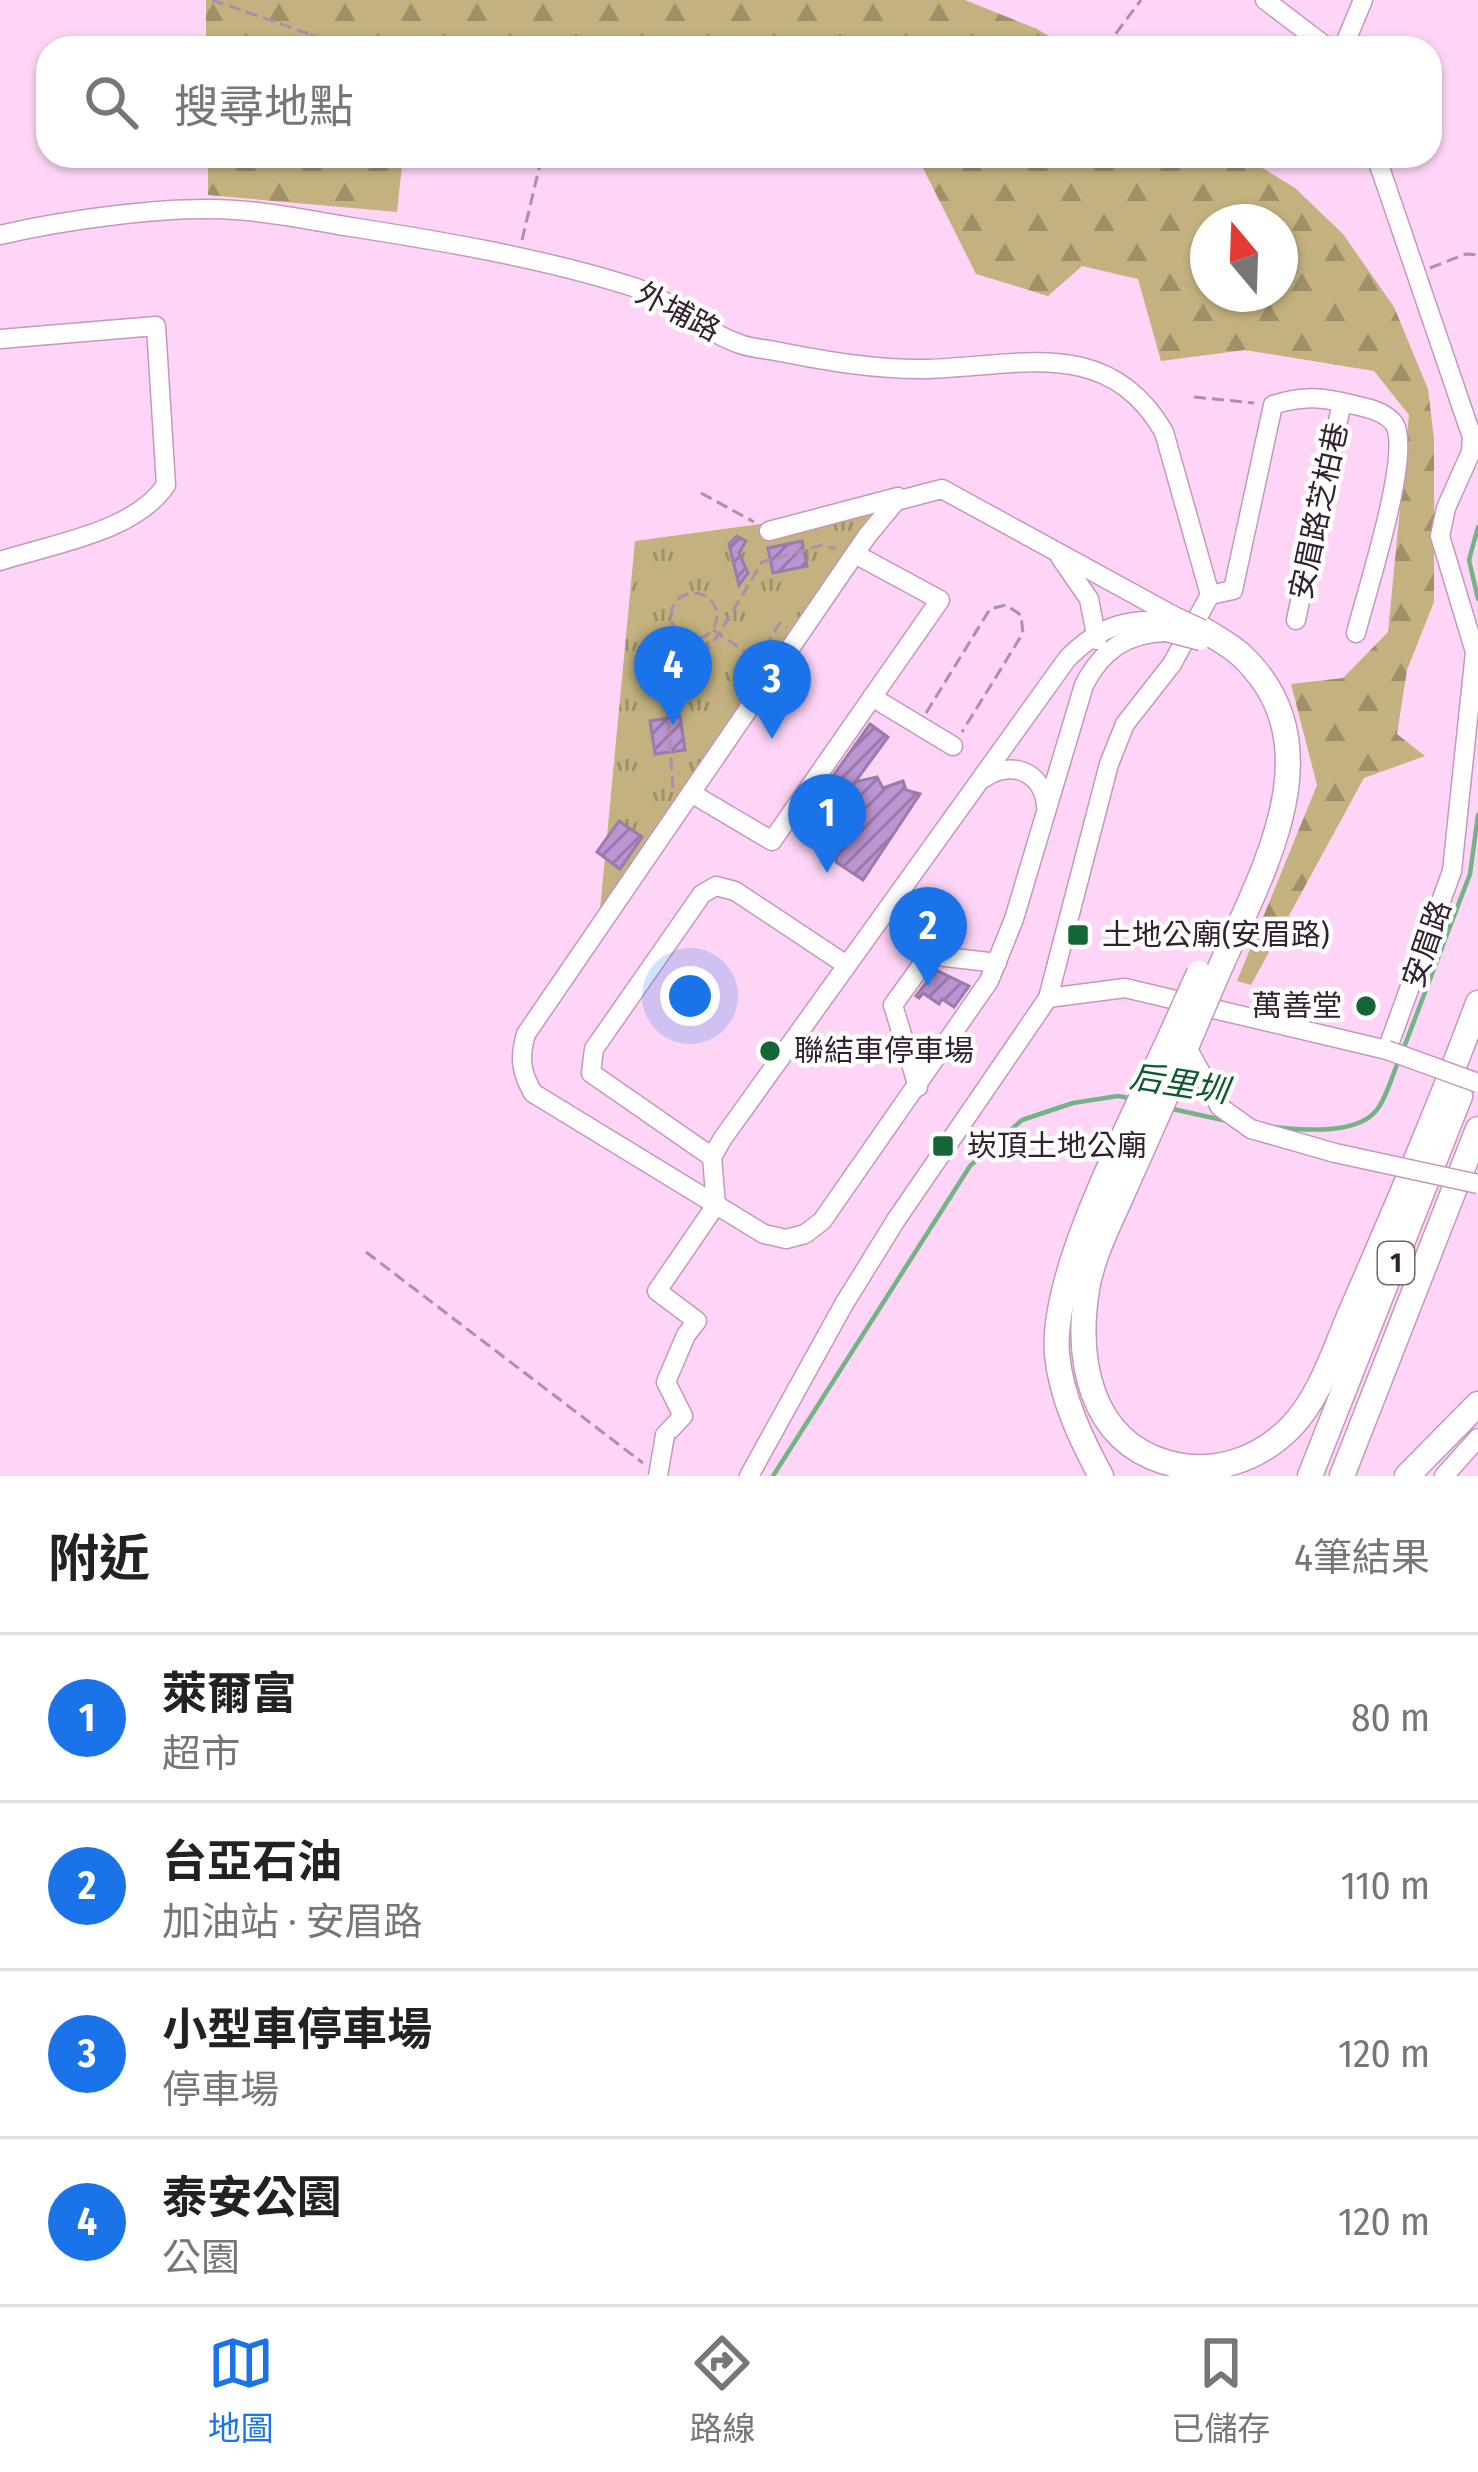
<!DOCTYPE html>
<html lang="zh-TW">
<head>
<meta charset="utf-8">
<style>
	body { margin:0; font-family:"Fira Sans Condensed","Noto Sans TC",sans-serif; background:#f6f6f6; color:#222 }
	.compass { position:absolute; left:1190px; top:204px; width:108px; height:108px; border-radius:50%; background:#fff; box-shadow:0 3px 9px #0004; rotate:341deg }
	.you { position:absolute; left:690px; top:996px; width:42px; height:42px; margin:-30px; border:9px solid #fff; border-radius:50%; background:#1a73e8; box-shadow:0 0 0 18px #1a73e833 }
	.badge { display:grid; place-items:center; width:78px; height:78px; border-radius:50%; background:#1a73e8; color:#fff; font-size:39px; font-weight:700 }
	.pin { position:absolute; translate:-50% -99px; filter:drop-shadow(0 3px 6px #0008) }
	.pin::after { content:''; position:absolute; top:63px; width:42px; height:36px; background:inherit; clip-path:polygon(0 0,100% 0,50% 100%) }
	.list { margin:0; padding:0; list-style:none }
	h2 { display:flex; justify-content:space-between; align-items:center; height:156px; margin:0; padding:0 48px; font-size:51px }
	h2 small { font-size:39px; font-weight:400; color:#767676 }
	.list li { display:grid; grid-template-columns:78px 1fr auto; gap:36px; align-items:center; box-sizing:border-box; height:168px; padding:0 48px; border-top:3px solid #e0e0e0 }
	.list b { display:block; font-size:45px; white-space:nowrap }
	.list p { margin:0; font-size:39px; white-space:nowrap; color:#767676 }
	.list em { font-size:39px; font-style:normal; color:#767676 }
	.icon { flex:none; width:66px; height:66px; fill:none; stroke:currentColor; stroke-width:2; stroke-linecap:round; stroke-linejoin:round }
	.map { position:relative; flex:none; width:1478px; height:1476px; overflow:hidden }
	.search { position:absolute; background:#fff; box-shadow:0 3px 9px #0004; left:36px; right:36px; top:36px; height:132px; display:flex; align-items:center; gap:30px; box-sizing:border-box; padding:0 42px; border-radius:36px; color:#767676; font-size:45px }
	.sheet { height:828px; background:#fff }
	nav { display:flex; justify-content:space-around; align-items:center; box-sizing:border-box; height:168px; border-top:3px solid #e0e0e0; background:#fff; font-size:33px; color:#767676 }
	nav a { display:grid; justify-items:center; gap:6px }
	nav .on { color:#1a73e8 }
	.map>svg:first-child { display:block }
</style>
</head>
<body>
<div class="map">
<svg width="1478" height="1476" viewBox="0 0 1478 1476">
	<defs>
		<pattern id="forest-firs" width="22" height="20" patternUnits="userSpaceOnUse" patternTransform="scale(3)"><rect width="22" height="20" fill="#c3b27f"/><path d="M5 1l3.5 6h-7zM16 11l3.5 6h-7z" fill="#9f9068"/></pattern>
		<pattern id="park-tufts" width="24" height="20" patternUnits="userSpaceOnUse" patternTransform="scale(3)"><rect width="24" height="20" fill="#c3b27f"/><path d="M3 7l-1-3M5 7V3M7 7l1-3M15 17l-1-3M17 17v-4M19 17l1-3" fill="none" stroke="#9f9068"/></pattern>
		<pattern id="building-hatch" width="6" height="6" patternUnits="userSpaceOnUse" patternTransform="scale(3)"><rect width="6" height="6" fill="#bb95d1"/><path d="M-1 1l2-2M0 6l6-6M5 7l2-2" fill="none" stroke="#9979aa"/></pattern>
	</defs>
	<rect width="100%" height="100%" fill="#fed5f6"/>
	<g fill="url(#forest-firs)" fill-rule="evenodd">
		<path d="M206,0h759l72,29 31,19h-391l-77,-4 -394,4z"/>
		<path d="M208,156h195l-6,56 -189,-17z"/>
		<path d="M917,156h326l52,32 48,46 51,73 34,82 6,50v163l-27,68 -10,64 28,22 -61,22 -113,207 -14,-4 80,-196 -26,-101 52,-6 45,-46 21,-217 -35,-44 -129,-21 -84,11 -23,-82 -56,-13 -34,30 -72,-22zM1208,222h72v72h-72z"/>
	</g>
	<path fill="url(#park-tufts)" d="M878,508l-278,402 35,-369z"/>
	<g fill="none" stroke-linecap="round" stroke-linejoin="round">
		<g stroke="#73b385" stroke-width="4.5">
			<path d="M1478,527l-9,33 9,39"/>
			<path d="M1403,1050l67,-176 8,-59"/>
			<path d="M1168,1108l59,13"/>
			<path d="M1274,1127c28,3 80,8 101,-15 11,-12 17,-37 24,-52"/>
			<path d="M773,1476l197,-310 52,-46 51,-17 45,-7 16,3"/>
		</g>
	</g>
	<g fill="url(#building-hatch)" stroke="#997bac" stroke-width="3">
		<path d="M737,536l9,5 -7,12 9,20 -9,12 -10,-41z"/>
		<path d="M802,541l5,25 -34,7 -5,-25z"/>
		<path d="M680,716l5,34 -30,4 -5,-33z"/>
		<path d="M870,724l18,13 -33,45 22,-5 6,11 20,-7 3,9 14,4 -57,86 -27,-18v-28l-17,-12 14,-18 -7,-18z"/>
		<path d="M619,821l23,16 -22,32 -23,-17z"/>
		<path d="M936,970l33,16 -15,21 -12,-8 -3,5 -16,-11 -4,5 -3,-2z"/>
	</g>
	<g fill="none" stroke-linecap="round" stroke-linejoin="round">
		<defs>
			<g id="minor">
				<path d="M1265,0l63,48"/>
				<path d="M1343,48l20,-48"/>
				<path d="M0,235c64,-15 170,-30 235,-25 38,2 78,11 116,17 90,14 190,31 276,58 42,12 73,45 113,59 10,4 24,5 35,7 51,10 102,19 153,18 93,-3 180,-33 236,63l46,163"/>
				<path d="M0,339l156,-13 10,159c-31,47 -114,59 -166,76"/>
				<path d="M769,531l129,-34"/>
				<path d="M1060,557l29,42 8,41"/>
				<path d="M1210,595l23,-5 40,-185c31,-10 50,-8 81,0 14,3 33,7 41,20 16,32 -29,168 -39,208"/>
				<path d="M1296,620l46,-218"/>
				<path d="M1166,632c-39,1 -64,18 -82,53l-70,234 -25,62 -167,240 -17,13 -19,5 -22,-5 -231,-141c-12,-21 -14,-35 -7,-59l341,-498 29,-35 46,-12 232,127"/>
				<path d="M872,697l81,49"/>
				<path d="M984,778c27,-18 59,-7 62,28"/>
				<path d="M691,793l81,48 168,-241 -85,-46"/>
				<path d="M1048,998l77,-10 262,62 65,-179 23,-219 -35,-116 6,-28 25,-56 1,-15 -96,-281"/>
				<path d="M1184,1042l36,65 31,22 84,24"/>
				<path d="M918,1087l-25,-82 36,-50 68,8"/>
				<path d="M712,1157l-121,-84 3,-24 108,-155 14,-8 19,5 110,73"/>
				<path d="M665,1435l18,-19 -17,-34 20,-47 11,-14 -40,-30 59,-86 -4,-48 11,-19 344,-479c33,-34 66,-44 111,-35"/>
				<path d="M749,1476l95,-172 52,-84 152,-222 61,-234 16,-40 47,-60 38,-69"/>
				<path d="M1444,1476l34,-38"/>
			</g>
			<g id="highway">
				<path d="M1202,629c13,8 28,16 39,26 99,92 17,224 -25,322"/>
				<path d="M1187,1045c-20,51 -43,100 -65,150 -13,29 -30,63 -35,94 -11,69 2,150 78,173 46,14 92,-1 125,-34 31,-31 46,-83 63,-121 44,-101 87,-201 125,-304"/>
				<path d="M1101,1476c-20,-37 -40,-79 -44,-122 -7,-84 79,-241 115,-321"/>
				<path d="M1310,1476l150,-380"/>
				<path d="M1342,1476l136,-347"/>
				<path d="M1407,1476l71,-72"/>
			</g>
		</defs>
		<use href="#minor" stroke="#c697be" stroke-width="21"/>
		<use href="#highway" stroke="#c697be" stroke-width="27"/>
		<g stroke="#ae8ea8" stroke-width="3" stroke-dasharray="12 6" stroke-linecap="butt">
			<path d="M212,0l138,48"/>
			<path d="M1105,48l36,-48"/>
			<path d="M522,240l20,-84"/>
			<path d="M1430,268l36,-14 12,1"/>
			<path d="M1194,397l60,6"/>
			<path d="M701,493l53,29"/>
			<circle cx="694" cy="616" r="23"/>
			<path d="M713,630l42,28"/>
			<path d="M736,693l44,-70 7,5"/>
			<path d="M926,713l64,-104 16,-4 15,10 2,18 -61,99"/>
			<path d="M673,788l-6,-82 52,-72 43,-72 60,-17 14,4"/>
			<path d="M366,1252l277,211"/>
		</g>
		<use href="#minor" stroke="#fff" stroke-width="18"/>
		<use href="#highway" stroke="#fff" stroke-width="24"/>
		<defs>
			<g id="minor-bridge">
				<path d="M1174,616l28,13"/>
				<path d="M1166,632l35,9"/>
				<path d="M1387,1050l91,33"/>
				<path d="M1335,1153l143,31"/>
				<path d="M658,1476l7,-41"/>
			</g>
			<g id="highway-bridge">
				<path d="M1172,1033l27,-60"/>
				<path d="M1187,1045l29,-68"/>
			</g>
		</defs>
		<use href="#minor-bridge" stroke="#c697be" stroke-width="21" stroke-linecap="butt"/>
		<use href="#highway-bridge" stroke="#c697be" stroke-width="27" stroke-linecap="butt"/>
		<use href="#minor-bridge" stroke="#fff" stroke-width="18"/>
		<use href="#highway-bridge" stroke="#fff" stroke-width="24"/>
	</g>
	<g fill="#156637" stroke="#fff" stroke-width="4.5">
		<rect x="1066" y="923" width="24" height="24" rx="6"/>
		<circle cx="1366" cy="1006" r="12"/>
		<circle cx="770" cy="1051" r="12"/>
		<rect x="931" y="1134" width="24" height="24" rx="6"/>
	</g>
	<g text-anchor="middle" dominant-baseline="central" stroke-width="9" stroke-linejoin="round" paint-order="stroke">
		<rect fill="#fff" stroke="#70646e" stroke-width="3" x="1378" y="1242" width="36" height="42" rx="9"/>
		<g font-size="27" font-weight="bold" fill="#332130">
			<text x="1396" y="1263">1</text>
		</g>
		<g font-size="30" fill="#332130" stroke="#fff">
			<text transform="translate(678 312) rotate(28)">外埔路</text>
			<text transform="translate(1319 511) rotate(-78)">安眉路芝柏巷</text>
			<text transform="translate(1427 944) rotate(-71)">安眉路</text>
		</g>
		<g font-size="30" fill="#332130" stroke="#fff" text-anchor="start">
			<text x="1102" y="935">土地公廟(安眉路)</text>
			<text x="1342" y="1006" text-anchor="end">萬善堂</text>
			<text x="794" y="1051">聯結車停車場</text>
			<text x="967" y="1146">崁頂土地公廟</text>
		</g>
		<g font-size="33" font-style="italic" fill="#0d582d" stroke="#fff">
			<text transform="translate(1179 1084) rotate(9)">后里圳</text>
		</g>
	</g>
</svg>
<svg class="compass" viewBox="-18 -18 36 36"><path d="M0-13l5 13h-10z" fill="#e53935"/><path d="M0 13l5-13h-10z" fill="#767676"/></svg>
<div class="you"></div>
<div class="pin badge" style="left:827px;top:873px">1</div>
<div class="pin badge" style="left:928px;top:986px">2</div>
<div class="pin badge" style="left:772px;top:739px">3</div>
<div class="pin badge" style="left:673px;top:725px">4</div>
<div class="search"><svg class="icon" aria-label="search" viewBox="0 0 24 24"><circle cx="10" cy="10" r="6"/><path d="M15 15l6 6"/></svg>搜尋地點</div>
</div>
<section class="sheet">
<h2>附近<small>4筆結果</small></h2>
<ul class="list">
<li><span class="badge">1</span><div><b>萊爾富</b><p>超市</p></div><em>80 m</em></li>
<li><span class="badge">2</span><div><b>台亞石油</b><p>加油站 · 安眉路</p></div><em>110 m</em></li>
<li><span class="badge">3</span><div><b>小型車停車場</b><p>停車場</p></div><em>120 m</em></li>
<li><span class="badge">4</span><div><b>泰安公園</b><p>公園</p></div><em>120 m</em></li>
</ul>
</section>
<nav>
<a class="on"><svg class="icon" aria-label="map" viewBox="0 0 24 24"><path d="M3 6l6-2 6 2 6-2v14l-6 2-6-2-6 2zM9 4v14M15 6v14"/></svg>地圖</a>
<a><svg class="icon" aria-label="directions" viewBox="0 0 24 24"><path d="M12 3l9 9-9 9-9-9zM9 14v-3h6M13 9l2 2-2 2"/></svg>路線</a>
<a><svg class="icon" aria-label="saved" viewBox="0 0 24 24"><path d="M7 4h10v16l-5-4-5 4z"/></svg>已儲存</a>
</nav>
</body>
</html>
